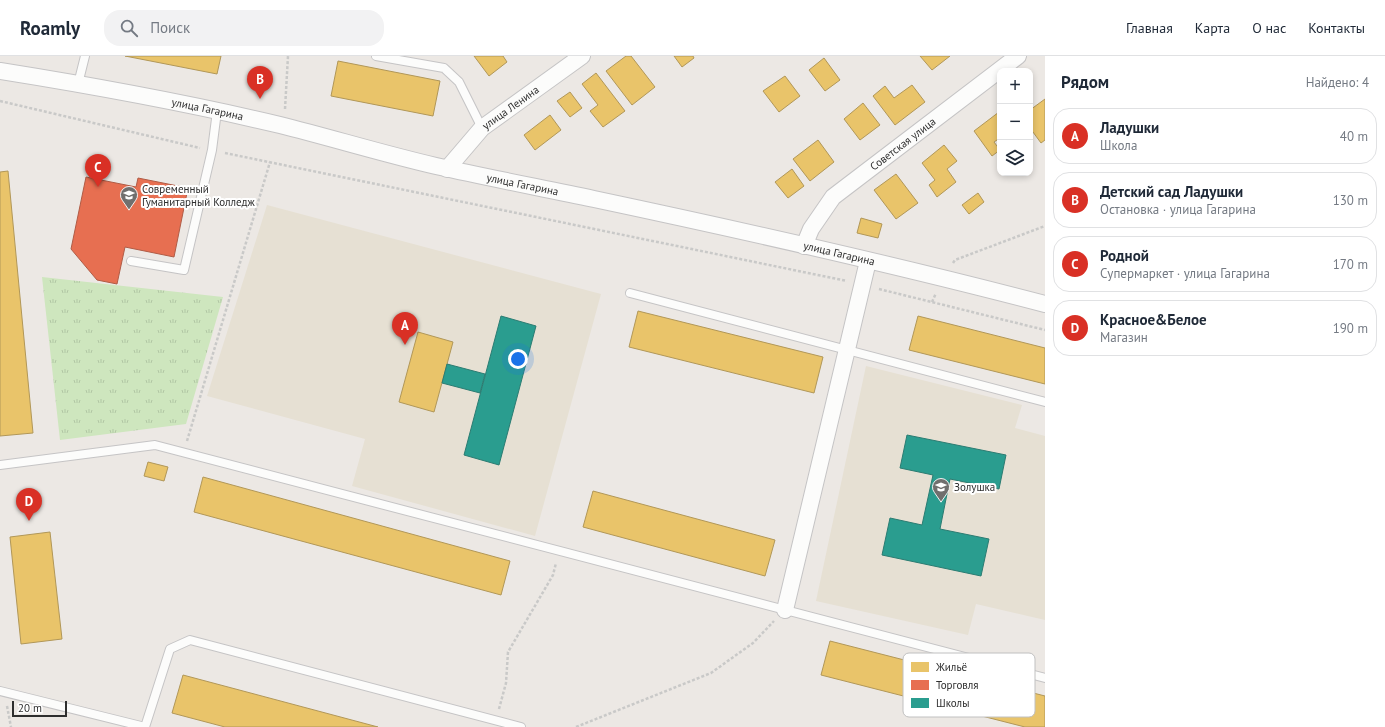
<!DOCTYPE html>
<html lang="ru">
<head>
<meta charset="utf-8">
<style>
	body { margin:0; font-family:"PT Sans",sans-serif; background:#f2f2f3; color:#1f2937 }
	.controls { position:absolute; right:12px; top:12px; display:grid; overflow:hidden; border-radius:8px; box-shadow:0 2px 6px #0003 }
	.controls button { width:36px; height:36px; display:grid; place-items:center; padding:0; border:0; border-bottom:1px solid #e0e1e3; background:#fff; color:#1f2937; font:20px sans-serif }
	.scale { position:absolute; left:12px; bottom:10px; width:55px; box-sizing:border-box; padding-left:4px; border:2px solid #2e2e2e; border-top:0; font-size:11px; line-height:14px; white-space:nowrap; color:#2e2e2e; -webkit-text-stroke:3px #fff; paint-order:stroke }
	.you { position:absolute; left:518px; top:303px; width:14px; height:14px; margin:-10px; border:3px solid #fff; border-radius:50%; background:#1a73e8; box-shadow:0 0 0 6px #1a73e833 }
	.badge { display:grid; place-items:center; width:26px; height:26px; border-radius:50%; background:#d93025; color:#fff; font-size:13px; font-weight:700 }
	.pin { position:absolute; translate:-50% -33px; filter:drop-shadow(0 1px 2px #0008) }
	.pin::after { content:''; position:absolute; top:21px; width:14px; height:12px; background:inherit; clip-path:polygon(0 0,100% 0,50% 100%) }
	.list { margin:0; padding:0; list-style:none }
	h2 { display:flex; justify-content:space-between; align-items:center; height:52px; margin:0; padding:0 16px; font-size:17px }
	h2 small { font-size:13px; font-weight:400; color:#747a83 }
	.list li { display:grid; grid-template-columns:26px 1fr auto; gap:12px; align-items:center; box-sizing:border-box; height:56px; margin:0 8px 8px; padding:0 8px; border:1px solid #e0e1e3; border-radius:16px }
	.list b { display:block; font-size:15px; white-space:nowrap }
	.list p { margin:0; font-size:13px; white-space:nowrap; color:#747a83 }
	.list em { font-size:13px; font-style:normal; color:#747a83 }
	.icon { flex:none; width:22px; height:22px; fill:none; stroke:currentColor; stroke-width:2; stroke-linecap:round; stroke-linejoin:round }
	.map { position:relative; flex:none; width:1045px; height:671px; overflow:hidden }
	header { display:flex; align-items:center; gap:24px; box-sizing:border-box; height:56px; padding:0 20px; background:#fff; border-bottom:1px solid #e0e1e3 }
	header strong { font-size:19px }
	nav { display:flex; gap:22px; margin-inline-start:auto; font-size:14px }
	.search { width:280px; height:36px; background:#f2f2f3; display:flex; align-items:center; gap:10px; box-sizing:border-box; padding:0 14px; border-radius:16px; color:#747a83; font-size:15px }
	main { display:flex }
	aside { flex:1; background:#fff }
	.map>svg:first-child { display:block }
</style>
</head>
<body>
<header>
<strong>Roamly</strong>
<div class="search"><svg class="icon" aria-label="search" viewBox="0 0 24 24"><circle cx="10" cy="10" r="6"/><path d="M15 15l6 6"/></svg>Поиск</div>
<nav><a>Главная</a><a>Карта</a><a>О нас</a><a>Контакты</a></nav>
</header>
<main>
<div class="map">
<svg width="1045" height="671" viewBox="0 0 1045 671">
	<defs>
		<pattern id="park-tufts" width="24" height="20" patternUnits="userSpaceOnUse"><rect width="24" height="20" fill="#cee6be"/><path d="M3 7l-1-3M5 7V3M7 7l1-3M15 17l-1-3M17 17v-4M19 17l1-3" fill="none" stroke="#b1c6a4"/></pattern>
	</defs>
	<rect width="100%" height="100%" fill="#ece8e4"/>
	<g fill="#e6e0d3">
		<path d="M267,149l334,89 -66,242 -183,-50 13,-47 -158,-43z"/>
		<path d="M866,310l156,39 -7,23 30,8v184l-69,-16 -8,31 -152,-34z"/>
	</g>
	<path fill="url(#park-tufts)" d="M42,221l181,20 -37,127 -126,16z"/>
	<g fill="#e9c46a" stroke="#b19758">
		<path d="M125,0h96l-4,18z"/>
		<path d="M474,0h29l4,6 -18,14z"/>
		<path d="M626,0h5l24,31 -23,18 -26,-34z"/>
		<path d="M674,0h19l1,2 -12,9z"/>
		<path d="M920,0h30l-18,14z"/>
		<path d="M824,2l16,22 -15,11 -16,-21z"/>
		<path d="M338,5l102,20 -7,35 -102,-20z"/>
		<path d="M596,17l29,38 -22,16 -13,-16 8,-6 -16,-21z"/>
		<path d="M785,20l15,20 -21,16 -16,-21z"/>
		<path d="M912,29l13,17 -30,23 -22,-29 12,-10 9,12z"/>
		<path d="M570,36l12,16 -12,9 -13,-16z"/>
		<path d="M1045,43v41l-4,3 -11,-15v-18z"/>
		<path d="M863,47l17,22 -20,15 -16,-21z"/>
		<path d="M999,56l1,26 -6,4 6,8 -8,6 -18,-25z"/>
		<path d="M550,59l11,15 -26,20 -11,-15z"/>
		<path d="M818,84l16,22 -24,19 -17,-22z"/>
		<path d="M944,89l13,16 -10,8 9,13 -19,15 -8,-12 6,-5 -13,-17z"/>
		<path d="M792,113l12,17 -16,12 -13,-16z"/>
		<path d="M8,115l25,262 -33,3v-264z"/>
		<path d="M896,118l22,29 -22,16 -22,-29z"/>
		<path d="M978,137l6,9 -15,12 -7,-9z"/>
		<path d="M861,162l21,6 -4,14 -21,-5z"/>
		<path d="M638,255l185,46 -9,36 -185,-46z"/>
		<path d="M918,260l127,32v36l-136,-34z"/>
		<path d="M418,276l35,10 -19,70 -35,-10z"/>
		<path d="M148,406l20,5 -4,14 -20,-5z"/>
		<path d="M203,421l307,84 -9,34 -307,-83z"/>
		<path d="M593,435l182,49 -10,36 -182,-49z"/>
		<path d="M50,476l12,107 -41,5 -11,-107z"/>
		<path d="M830,585l215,55v31h-20l-204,-52z"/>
		<path d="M183,619l195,52h-153l-53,-14z"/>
	</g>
	<path fill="#e76f51" stroke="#b05c46" d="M86,121l50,10 2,-9 50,10 -14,69 -49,-10 -8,37 -20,-4 -26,-31z"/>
	<g fill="#2a9d8f" stroke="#2b7c72">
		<path d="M501,260l35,10 -37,139 -35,-10z"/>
		<path d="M447,308l38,10 -5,19 -38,-10z"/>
		<path d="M907,379l99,20 -7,34 -49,-10 -10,50 49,10 -8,37 -99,-21 8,-37 32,7 11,-50 -33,-7z"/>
	</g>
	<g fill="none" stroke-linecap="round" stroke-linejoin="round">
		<defs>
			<g id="lane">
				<path d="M376,0l68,12 15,14 23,46"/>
				<path d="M78,28l7,-28"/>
				<path d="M131,205l53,9 28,-120 5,-39"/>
				<path d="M630,237l415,109"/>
				<path d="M0,409l155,-20 890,233"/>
				<path d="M0,635l145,36"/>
				<path d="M145,671l25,-78 20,-9 331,87"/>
			</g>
			<g id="street">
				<path id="s1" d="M0,15c94,15 187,32 280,54 52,13 104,29 156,41 53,12 106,22 158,33 151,32 302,66 451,105"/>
				<path id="s2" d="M447,113l35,-41 100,-72"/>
				<path id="s3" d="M804,190l7,-17 22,-32 185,-141"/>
				<path d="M785,554l83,-349"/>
			</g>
		</defs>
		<use href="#lane" stroke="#c5c4c5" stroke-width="10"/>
		<use href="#street" stroke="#c5c4c5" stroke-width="18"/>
		<g stroke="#c9c9c8" stroke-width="2.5" stroke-dasharray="3 2" stroke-linecap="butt">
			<path d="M0,45l200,47"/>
			<path d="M285,53l3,-53"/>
			<path d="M225,97l622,128"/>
			<path d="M953,207l2,-3 90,-34"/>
			<path d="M879,233l166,41"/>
			<path d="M932,246l4,-9"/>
			<path d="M187,385l83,-279"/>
			<path d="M7,650l4,21"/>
			<path d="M499,653l7,-26 2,-31 45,-77 3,-12"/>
			<path d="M576,671l135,-54 42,-30 21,-22"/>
		</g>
		<use href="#lane" stroke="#fcfcfb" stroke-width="8"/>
		<use href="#street" stroke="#fcfcfb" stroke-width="16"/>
	</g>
	<defs>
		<symbol id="university-pin" viewBox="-11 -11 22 30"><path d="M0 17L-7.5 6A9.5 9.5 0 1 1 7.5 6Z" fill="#706f6e" stroke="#fff"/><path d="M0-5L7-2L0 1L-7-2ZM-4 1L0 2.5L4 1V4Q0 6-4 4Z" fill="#fff"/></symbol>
		<symbol id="school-pin" viewBox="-11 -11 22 30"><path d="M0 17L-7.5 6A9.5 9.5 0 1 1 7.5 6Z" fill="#706f6e" stroke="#fff"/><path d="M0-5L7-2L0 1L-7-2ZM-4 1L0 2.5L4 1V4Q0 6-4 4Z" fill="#fff"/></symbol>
	</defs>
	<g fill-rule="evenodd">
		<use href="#university-pin" x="119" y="129" width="20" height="27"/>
		<use href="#school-pin" x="931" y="421" width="20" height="27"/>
	</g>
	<g text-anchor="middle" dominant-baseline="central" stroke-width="4" stroke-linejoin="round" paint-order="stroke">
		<g font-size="11" fill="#2e2e2e" stroke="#fff">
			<text stroke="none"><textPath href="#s2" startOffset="89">улица Ленина</textPath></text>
			<text stroke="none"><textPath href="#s1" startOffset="211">улица Гагарина</textPath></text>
			<text stroke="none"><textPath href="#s3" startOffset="145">Советская улица</textPath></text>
			<text stroke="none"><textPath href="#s1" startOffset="535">улица Гагарина</textPath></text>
			<text stroke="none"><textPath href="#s1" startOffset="859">улица Гагарина</textPath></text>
		</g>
		<g font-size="11" fill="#2e2e2e" stroke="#fff" text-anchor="start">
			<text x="142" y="133">Современный<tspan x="142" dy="13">Гуманитарный Колледж</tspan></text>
			<text x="954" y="431">Золушка</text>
		</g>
	</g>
	<rect x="903" y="597" width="132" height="64" rx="6" fill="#fff" stroke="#c0c0c0" stroke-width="1"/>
	<rect x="911" y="606" width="18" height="10" fill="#e9c46a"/>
	<rect x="911" y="624" width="18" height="10" fill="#e76f51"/>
	<rect x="911" y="642" width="18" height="10" fill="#2a9d8f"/>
	<g font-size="11" fill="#2e2e2e">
		<text x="936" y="615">Жильё</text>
		<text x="936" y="633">Торговля</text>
		<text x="936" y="651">Школы</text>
	</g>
</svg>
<div class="controls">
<button>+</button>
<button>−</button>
<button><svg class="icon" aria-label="layers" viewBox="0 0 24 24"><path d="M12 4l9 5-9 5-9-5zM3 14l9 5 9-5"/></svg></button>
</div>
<div class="scale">20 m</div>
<div class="you"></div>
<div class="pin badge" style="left:405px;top:289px">A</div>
<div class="pin badge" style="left:260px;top:43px">B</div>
<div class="pin badge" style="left:98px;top:131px">C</div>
<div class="pin badge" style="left:29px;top:465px">D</div>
</div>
<aside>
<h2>Рядом<small>Найдено: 4</small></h2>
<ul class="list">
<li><span class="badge">A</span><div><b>Ладушки</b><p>Школа</p></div><em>40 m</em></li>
<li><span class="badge">B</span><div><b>Детский сад Ладушки</b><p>Остановка · улица Гагарина</p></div><em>130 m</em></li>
<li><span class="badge">C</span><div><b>Родной</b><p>Супермаркет · улица Гагарина</p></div><em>170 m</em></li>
<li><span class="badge">D</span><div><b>Красное&amp;Белое</b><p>Магазин</p></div><em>190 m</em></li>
</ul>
</aside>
</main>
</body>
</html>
